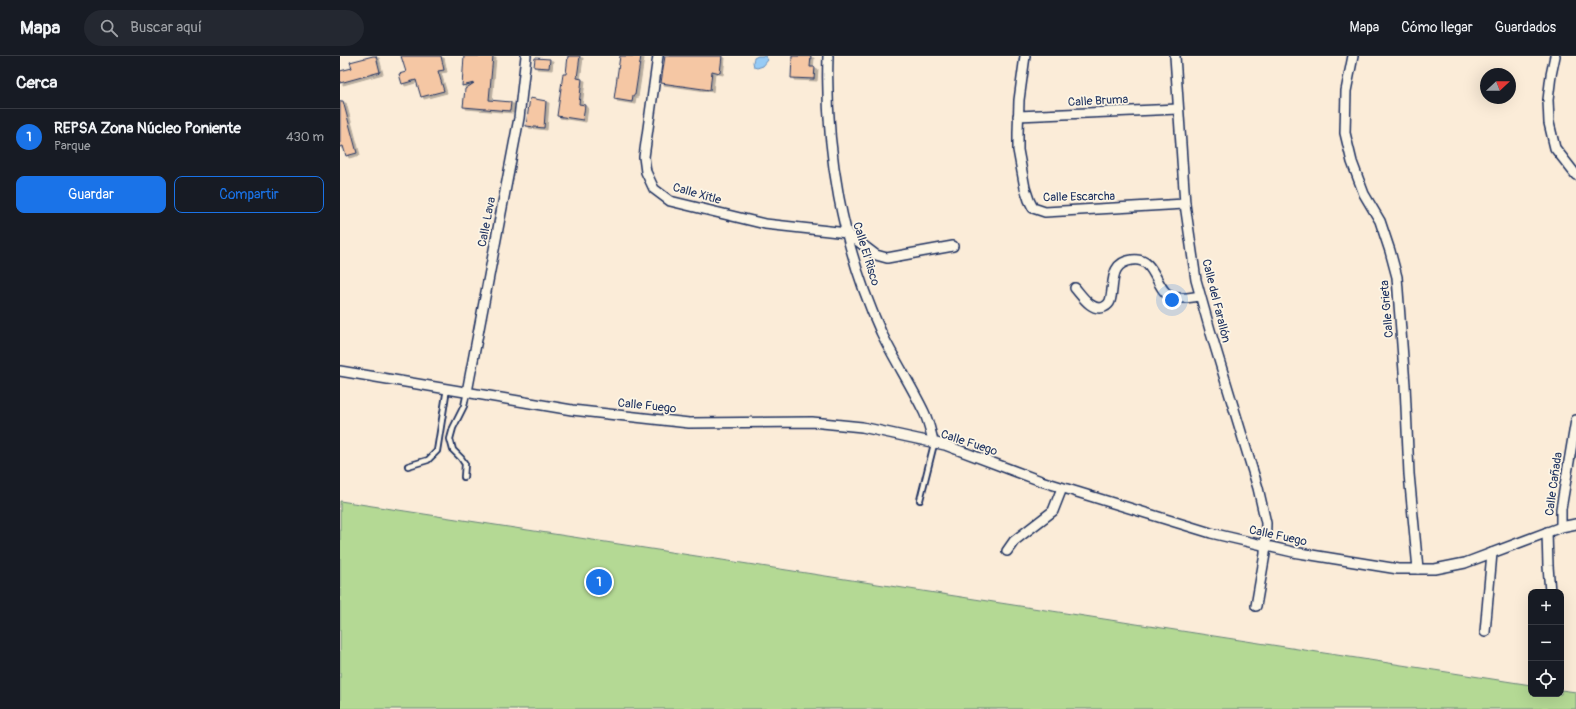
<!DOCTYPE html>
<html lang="es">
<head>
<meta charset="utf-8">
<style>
	body { margin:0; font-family:Pangolin,sans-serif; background:#242831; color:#f1f3f6 }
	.controls { position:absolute; right:12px; bottom:12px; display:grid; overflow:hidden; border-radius:8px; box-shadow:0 4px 16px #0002 }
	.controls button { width:36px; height:36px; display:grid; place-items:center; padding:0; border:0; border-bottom:1px solid #363941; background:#171b24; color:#f1f3f6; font:20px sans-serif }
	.compass { position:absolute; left:1140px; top:12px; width:36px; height:36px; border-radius:50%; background:#171b24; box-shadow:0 4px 16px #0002; rotate:68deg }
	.you { position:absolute; left:832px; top:244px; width:14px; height:14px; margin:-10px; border:3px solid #fff; border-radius:50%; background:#1a73e8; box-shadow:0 0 0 6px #1a73e833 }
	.badge { display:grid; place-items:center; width:26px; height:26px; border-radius:50%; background:#1a73e8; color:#fff; font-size:13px; font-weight:700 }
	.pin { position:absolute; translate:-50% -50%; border:2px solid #fff; box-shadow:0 1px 4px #0006 }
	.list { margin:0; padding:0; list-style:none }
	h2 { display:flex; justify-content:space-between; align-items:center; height:52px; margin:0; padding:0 16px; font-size:17px }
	h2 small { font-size:13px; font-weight:400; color:#9ea1a6 }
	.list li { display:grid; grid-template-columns:26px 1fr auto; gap:12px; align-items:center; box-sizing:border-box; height:56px; padding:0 16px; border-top:1px solid #363941 }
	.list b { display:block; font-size:15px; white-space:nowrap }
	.list p { margin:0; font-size:13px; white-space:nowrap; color:#9ea1a6 }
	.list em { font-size:13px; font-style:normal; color:#9ea1a6 }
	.actions { display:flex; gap:8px; padding:12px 16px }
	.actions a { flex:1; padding:9px 0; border:1px solid #1a73e8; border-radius:8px; text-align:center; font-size:14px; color:#1a73e8 }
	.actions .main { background:#1a73e8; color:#fff }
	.icon { flex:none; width:22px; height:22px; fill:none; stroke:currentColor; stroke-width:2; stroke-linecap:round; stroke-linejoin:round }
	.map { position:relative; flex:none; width:1236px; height:653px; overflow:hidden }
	header { display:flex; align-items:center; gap:24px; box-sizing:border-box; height:56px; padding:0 20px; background:#171b24; border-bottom:1px solid #363941 }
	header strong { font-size:19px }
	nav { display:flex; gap:22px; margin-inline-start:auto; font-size:14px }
	.search { width:280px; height:36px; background:#242831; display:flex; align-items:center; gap:10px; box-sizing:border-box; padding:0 14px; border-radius:22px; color:#9ea1a6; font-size:15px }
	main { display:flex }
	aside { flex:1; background:#171b24 }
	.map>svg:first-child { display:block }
</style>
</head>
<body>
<header>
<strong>Mapa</strong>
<div class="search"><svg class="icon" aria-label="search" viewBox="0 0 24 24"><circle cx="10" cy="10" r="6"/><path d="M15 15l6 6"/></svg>Buscar aquí</div>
<nav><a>Mapa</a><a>Cómo llegar</a><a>Guardados</a></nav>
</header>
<main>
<aside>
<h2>Cerca<small></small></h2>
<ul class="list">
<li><span class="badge">1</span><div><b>REPSA Zona Núcleo Poniente</b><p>Parque</p></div><em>430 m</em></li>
</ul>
<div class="actions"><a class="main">Guardar</a><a>Compartir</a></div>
</aside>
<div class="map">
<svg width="1236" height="653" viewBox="0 0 1236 653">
	<defs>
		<filter id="shadow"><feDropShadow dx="3" dy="2" stdDeviation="0" flood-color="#0004"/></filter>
	</defs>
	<rect width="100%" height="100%" fill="#fbecd8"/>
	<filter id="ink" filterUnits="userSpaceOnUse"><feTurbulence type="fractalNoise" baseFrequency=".025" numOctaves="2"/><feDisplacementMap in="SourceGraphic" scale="8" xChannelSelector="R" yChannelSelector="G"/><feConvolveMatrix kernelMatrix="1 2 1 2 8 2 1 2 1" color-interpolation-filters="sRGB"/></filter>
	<g filter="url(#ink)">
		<path fill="#b4d994" stroke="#688479" d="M0,445l1191,184v9h30v-4l15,2v17h-1236z"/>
		<path fill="#97cbf5" stroke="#658db9" d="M418,0h7l3,4 -5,6 -6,2 -3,-1 -1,-5 1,-4z"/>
		<g fill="#f5c7a4" stroke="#1b2f5e" filter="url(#shadow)">
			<path d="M33,0h3l4,16 -40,11v-12l12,-3 -2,-6z"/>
			<path d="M61,0h40l3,14 -6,1 6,20 -23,6 -5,-17 -14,4 -3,-10 7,-2z"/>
			<path d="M124,0h29l-4,44 22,2 -1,9 -47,-4 2,-18 9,-6 -12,3z"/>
			<path d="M228,0h12l-3,22 5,1 -3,25 6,1 -2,15 -26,-4 6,-42h3z"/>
			<path d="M280,0h21l-6,39h-2l-1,7 -18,-3z"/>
			<path d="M325,0h57l-2,17 -8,-2 -2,19 -49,-7z"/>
			<path d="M452,0h19l-1,11h5l-1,12 -23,-1z"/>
			<path d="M195,2l15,1 -1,9 -15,-1z"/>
			<path d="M190,42l16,3 -2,27 -18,-2z"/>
			<path d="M0,45h3l14,52 -11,3 -3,-10 -3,1z"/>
		</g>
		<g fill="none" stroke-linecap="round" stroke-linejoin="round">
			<defs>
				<g id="service">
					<path d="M68,410l20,-6 9,-9 10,-63"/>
					<path d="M124,421l1,-13 -4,-6 -8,-8 -3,-11 3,-11 11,-22 3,-14"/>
					<path d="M580,444l14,-56"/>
				</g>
				<g id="minor">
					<path d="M318,0l-14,101 2,15 8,17 16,12 95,23 82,9 29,22 11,3 66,-12"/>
					<path d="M488,0c-3,94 14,190 53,276 13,27 30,53 43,80 5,10 7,22 10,32"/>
					<path d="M685,0l-6,44 -1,33v17l7,38 4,12 4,8 12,4 140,-8"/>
					<path d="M835,0l10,148 11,76 14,50 48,158 8,35 -1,31 -9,52"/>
					<path d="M1013,0l-7,35 -1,42 7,29 12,32 16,27 10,30 7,26 8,108 4,89 9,95"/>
					<path d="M1215,0l-4,19 -3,25 1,23 6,25 21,27"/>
					<path d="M678,60l160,-7"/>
					<path d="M735,232c7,8 17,24 29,19 2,-1 5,-3 6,-6 5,-15 -2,-38 22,-41 24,-4 23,31 40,37 9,3 20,0 28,-1"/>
					<path d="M0,315l232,39 117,13 123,-1 50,5 83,18 96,36 170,52 82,19 105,17h37l30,-6 96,-36 15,-3"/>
					<path d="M127,336l52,-274 7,-62"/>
					<path d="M1221,471v-18l15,-89"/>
					<path d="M1207,476l1,34 2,26"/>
					<path d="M667,495l7,-10 39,-30 9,-23"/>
					<path d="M1145,576l7,-79"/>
				</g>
			</defs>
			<use href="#service" stroke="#1b2f5e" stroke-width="8"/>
			<use href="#minor" stroke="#1b2f5e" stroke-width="12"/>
			<use href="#service" stroke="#fcf5e5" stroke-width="4.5"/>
			<use href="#minor" stroke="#fcf5e5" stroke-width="9"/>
		</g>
	</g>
	<g text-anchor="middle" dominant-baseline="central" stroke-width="3.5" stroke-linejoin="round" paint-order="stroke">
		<g font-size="12" fill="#1b2f5e" stroke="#fcf5e5">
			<text transform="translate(758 45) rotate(-3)">Calle Bruma</text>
			<text transform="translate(357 138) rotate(16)">Calle Xitle</text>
			<text transform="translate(739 141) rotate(-1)">Calle Escarcha</text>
			<text transform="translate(147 166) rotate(-79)">Calle Lava</text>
			<text transform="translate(526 198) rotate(73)">Calle El Risco</text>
			<text transform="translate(876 245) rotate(76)">Calle del Farallón</text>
			<text transform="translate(1047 253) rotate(-95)">Calle Grieta</text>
			<text transform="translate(307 350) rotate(6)">Calle Fuego</text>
			<text transform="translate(629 387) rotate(18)">Calle Fuego</text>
			<text transform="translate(1214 428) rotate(-82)">Calle Cañada</text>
			<text transform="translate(938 480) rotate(12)">Calle Fuego</text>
		</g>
	</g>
</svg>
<div class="controls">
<button>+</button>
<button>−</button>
<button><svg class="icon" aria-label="locate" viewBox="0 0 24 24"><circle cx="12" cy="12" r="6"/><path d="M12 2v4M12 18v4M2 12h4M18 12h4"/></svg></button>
</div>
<svg class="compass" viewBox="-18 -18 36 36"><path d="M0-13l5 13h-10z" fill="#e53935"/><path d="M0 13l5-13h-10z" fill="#9ea1a6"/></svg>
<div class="you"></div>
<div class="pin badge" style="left:259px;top:526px">1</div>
</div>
</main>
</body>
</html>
